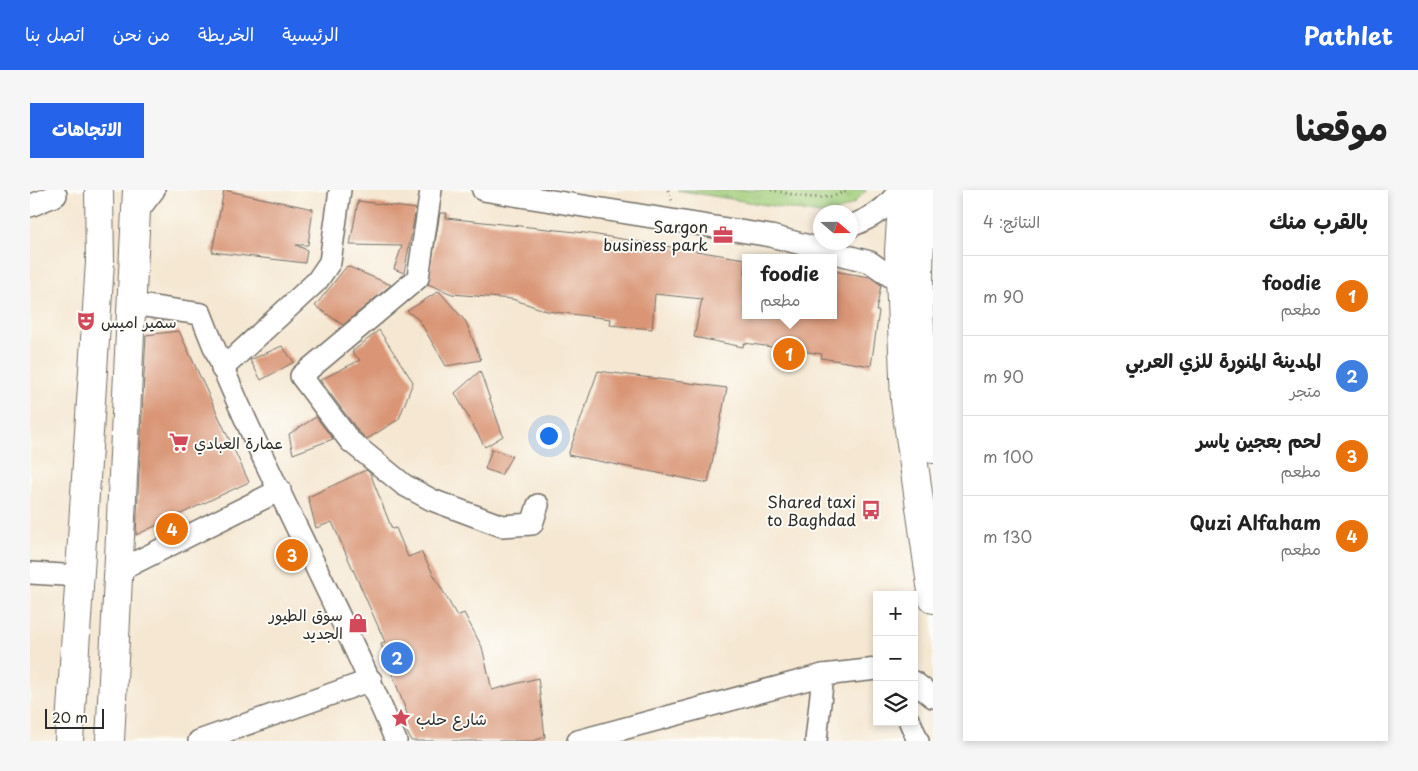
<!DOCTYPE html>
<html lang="ar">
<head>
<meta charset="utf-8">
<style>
	body { margin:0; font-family:"Playpen Sans","Playpen Sans Arabic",sans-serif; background:#f6f6f6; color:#222; direction:rtl }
	.controls { position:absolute; right:15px; bottom:15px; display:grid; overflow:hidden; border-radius:0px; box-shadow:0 2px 8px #0003 }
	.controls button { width:45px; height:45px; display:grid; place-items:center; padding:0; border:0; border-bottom:1px solid #e0e0e0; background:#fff; color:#222; font:25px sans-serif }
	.compass { position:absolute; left:783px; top:15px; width:45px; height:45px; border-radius:50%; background:#fff; box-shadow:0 2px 8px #0003; rotate:110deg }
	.scale { position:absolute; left:15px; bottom:12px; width:59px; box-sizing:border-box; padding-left:5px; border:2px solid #2b2b2b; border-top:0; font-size:14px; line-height:18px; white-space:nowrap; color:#2b2b2b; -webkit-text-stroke:4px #fdfcf7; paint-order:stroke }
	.you { position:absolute; left:518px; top:245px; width:18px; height:18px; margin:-12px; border:4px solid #fff; border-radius:50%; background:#1a73e8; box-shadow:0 0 0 8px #1a73e833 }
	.badge { display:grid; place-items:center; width:32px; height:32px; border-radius:50%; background:#2563eb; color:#fff; font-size:16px; font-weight:700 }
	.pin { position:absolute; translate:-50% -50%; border:2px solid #fff; box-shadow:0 1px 5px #0006 }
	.popup { position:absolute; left:712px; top:64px; width:95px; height:65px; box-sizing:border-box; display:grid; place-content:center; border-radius:0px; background:#fff; filter:drop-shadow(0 1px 4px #0005); font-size:16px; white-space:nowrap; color:#767676 }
	.popup b { font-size:19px; color:#222 }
	.popup::after { content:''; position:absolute; left:50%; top:100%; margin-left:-10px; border:10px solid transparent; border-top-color:#fff }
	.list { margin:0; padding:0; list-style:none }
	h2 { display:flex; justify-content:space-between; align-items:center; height:65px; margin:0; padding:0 20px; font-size:21px }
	h2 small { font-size:16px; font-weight:400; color:#767676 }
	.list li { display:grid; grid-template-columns:32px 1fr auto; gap:15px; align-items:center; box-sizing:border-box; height:80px; padding:0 20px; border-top:1px solid #e0e0e0 }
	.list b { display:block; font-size:19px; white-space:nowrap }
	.list p { margin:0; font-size:16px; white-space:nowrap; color:#767676 }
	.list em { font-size:16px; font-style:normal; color:#767676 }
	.icon { flex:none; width:28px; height:28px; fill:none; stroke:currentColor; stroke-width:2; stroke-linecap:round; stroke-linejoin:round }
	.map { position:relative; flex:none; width:903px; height:551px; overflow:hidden; direction:ltr; border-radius:0px }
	header { display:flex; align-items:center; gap:30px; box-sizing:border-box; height:70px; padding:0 25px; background:#2563eb; color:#fff }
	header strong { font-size:24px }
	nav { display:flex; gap:28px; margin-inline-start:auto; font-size:18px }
	.intro { display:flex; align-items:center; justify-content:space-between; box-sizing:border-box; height:120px; padding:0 30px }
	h1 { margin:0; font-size:35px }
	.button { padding:12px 22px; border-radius:0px; background:#2563eb; color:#fff; font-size:18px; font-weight:700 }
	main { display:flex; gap:30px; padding:0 30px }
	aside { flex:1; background:#fff; border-radius:0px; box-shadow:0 2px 8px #0003 }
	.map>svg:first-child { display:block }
</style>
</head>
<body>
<header>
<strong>Pathlet</strong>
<nav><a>الرئيسية</a><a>الخريطة</a><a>من نحن</a><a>اتصل بنا</a></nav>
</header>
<div class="intro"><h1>موقعنا</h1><a class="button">الاتجاهات</a></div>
<main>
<aside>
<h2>بالقرب منك<small>النتائج: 4</small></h2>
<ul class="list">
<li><span class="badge" style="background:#e8710a">1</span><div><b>foodie</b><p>مطعم</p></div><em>90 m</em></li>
<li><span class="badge" style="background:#3f7fe0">2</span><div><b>المدينة المنورة للزي العربي</b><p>متجر</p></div><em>90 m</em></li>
<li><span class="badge" style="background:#e8710a">3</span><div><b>لحم بعجين ياسر</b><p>مطعم</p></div><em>100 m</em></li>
<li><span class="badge" style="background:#e8710a">4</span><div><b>Quzi Alfaham</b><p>مطعم</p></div><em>130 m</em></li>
</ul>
</aside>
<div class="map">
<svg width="903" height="551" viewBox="0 0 903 551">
	<defs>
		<pattern id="park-tufts" width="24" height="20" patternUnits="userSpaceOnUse" patternTransform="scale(1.25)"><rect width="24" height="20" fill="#a2ce7b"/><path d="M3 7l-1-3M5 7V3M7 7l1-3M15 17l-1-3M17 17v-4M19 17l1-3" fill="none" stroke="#8cb16a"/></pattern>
	</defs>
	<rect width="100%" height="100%" fill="#fdfcf7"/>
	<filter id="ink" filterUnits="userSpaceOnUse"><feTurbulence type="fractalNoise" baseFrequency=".02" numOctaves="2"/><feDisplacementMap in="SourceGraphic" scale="10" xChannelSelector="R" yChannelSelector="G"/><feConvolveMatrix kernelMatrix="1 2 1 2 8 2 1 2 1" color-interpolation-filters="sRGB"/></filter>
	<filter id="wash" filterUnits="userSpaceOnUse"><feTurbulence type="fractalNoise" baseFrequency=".0096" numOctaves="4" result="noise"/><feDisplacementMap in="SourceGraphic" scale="20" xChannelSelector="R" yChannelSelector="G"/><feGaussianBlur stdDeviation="1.12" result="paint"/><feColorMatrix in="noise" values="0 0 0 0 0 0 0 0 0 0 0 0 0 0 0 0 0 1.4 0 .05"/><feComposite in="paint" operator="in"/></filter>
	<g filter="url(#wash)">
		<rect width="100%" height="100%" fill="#f5e7d1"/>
		<path fill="url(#park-tufts)" stroke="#667c53" d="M647,0h190l-13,13 -17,9 -17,2z"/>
		<g id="blocks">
			<g fill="#d99576">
				<path d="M194,0l89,19 -5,36h-12l11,5 -2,13 -93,-11z"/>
				<path d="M328,11l58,8 -12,64 -10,-4 8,-23 -52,-1z"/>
				<path d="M410,23h7l-1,5 139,15 160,26v56h88v-44l37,6 11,8 -5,26h3l-8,55 -50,-8 1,-4 -78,-11 -1,4 -49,-10 8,-38 -47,-5 -3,35 -42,-4 1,-6 -64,-8 -35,-12 -60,-5 -24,-10z"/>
				<path d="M317,76l44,19 -48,40 -28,-19z"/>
				<path d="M409,101l27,31 15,38 -35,6 -27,-46 -12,-9z"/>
				<path d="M349,140l34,52 -14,37 -32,20 -8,-7 -39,-52 40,-20 -8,-8z"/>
				<path d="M149,141l70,151 -113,53 10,-200z"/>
				<path d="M252,156l12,16 -33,18 -11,-20z"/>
				<path d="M450,181l23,65 -18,11 -30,-54z"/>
				<path d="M568,181l129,17 -19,95 -140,-28z"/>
				<path d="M286,227l17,22 -40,15 -4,-20z"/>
				<path d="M462,259l20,7 -11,19 -16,-6z"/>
				<path d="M336,280l4,3 22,56 4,-1 12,29 13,-5 36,64 7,-3 18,34 10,43 46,-12 7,59 -12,4h-122l-10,-23 7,-2 -27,-72 4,-2 -53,-120 -16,6 -8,-31z"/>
			</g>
		</g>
	</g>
	<g filter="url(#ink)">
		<use href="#blocks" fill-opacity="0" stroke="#726d65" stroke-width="1"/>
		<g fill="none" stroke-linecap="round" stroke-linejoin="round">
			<defs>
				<g id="minor">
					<path d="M401,0l-13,88 -117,98 49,65 54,44 28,15 70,26 30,-2 6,-19"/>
					<path d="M453,0l288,46 99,26 30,21"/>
					<path d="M0,16l26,-11"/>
					<path d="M107,22l17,-22"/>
					<path d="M821,36c20,-8 36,-17 48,-36"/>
					<path d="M102,114l69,10c56,146 135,283 195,427"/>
					<path d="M192,179l95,-88 13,-19 10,-72"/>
					<path d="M90,380l160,-80"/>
					<path d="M0,383l50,3"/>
					<path d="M884,492l19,15"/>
					<path d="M880,532l8,19"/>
					<path d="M169,551l172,-61"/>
					<path d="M548,551l245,-66 54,-6"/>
					<path d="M786,551l7,-66"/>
				</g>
				<g id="secondary">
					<path d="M873,0l-4,61 6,150 28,198"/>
					<path d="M893,0c-7,85 -5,175 10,259"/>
				</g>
				<g id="primary">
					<path d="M39,551l31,-479 -1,-72"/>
					<path d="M80,551l27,-551"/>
				</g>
			</defs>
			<use href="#minor" stroke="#726d65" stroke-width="24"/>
			<use href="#secondary" stroke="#726d65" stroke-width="30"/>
			<use href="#primary" stroke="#726d65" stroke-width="30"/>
			<g stroke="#726d65" stroke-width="3" stroke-dasharray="1 4" stroke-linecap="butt">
				<path d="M638,0l4,11"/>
				<path d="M741,0c23,4 54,15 75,0"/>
			</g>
			<use href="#minor" stroke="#fff" stroke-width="21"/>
			<use href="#secondary" stroke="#fff" stroke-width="28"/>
			<use href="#primary" stroke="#fff" stroke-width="28"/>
		</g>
	</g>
	<defs>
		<symbol id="office-bare" viewBox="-9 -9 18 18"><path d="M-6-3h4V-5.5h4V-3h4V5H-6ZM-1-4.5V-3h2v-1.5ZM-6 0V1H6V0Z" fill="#d1495b" stroke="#fdfcf7" stroke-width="2.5" paint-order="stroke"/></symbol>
		<symbol id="theatre-bare" viewBox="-9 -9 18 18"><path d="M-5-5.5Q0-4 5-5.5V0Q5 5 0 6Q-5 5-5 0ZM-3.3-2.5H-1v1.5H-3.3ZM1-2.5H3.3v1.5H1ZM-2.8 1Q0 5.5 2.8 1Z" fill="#d1495b" stroke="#fdfcf7" stroke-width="2.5" paint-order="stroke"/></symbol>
		<symbol id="supermarket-bare" viewBox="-9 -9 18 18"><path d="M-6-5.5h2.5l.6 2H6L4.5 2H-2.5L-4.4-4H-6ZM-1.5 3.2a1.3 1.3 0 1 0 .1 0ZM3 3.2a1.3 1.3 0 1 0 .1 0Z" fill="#d1495b" stroke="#fdfcf7" stroke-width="2.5" paint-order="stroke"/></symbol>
		<symbol id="bus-bare" viewBox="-9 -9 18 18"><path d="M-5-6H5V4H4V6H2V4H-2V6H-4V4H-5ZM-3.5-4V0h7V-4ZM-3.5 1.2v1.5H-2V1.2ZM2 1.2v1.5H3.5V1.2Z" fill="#d1495b" stroke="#fdfcf7" stroke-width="2.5" paint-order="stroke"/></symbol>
		<symbol id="shop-bare" viewBox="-9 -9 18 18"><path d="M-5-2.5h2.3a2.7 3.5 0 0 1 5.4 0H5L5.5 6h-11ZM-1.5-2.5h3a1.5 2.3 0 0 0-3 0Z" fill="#d1495b" stroke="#fdfcf7" stroke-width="2.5" paint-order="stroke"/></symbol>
		<symbol id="sight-bare" viewBox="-9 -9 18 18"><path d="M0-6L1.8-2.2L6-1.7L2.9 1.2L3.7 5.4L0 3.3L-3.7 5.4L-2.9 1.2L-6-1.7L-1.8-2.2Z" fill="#d1495b" stroke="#fdfcf7" stroke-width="2.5" paint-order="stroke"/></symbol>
	</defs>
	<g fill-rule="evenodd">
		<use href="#office-bare" x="679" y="31" width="28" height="28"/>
		<use href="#theatre-bare" x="42" y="117" width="28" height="28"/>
		<use href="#supermarket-bare" x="135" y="238" width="28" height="28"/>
		<use href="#bus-bare" x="827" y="306" width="28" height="28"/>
		<use href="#shop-bare" x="314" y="419" width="28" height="28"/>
		<use href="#sight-bare" x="357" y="514" width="28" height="28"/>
	</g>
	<g text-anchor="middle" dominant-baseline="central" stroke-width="4" stroke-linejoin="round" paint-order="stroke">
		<g font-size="16" fill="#2b2b2b" stroke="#fdfcf7" text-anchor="end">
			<text x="678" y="36">Sargon<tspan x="678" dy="18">business park</tspan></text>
			<text x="71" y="131" text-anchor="start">سمير اميس</text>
			<text x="164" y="252" text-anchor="start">عمارة العبادي</text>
			<text x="826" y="311">Shared taxi<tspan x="826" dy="18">to Baghdad</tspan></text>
			<text x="313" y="424">سوق الطيور<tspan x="313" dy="18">الجديد</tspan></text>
			<text x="386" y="528" text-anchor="start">شارع حلب</text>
		</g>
	</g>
</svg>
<div class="controls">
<button>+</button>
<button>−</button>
<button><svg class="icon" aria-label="layers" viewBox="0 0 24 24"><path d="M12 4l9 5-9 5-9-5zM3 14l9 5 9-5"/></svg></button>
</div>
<svg class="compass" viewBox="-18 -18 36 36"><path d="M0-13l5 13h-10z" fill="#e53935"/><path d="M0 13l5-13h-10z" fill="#767676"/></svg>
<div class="scale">20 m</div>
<div class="you"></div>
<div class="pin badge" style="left:759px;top:164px;background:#e8710a">1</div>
<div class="popup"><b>foodie</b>مطعم</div>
<div class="pin badge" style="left:367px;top:468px;background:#3f7fe0">2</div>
<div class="pin badge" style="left:262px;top:365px;background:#e8710a">3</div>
<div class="pin badge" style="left:142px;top:339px;background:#e8710a">4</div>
</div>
</main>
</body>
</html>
